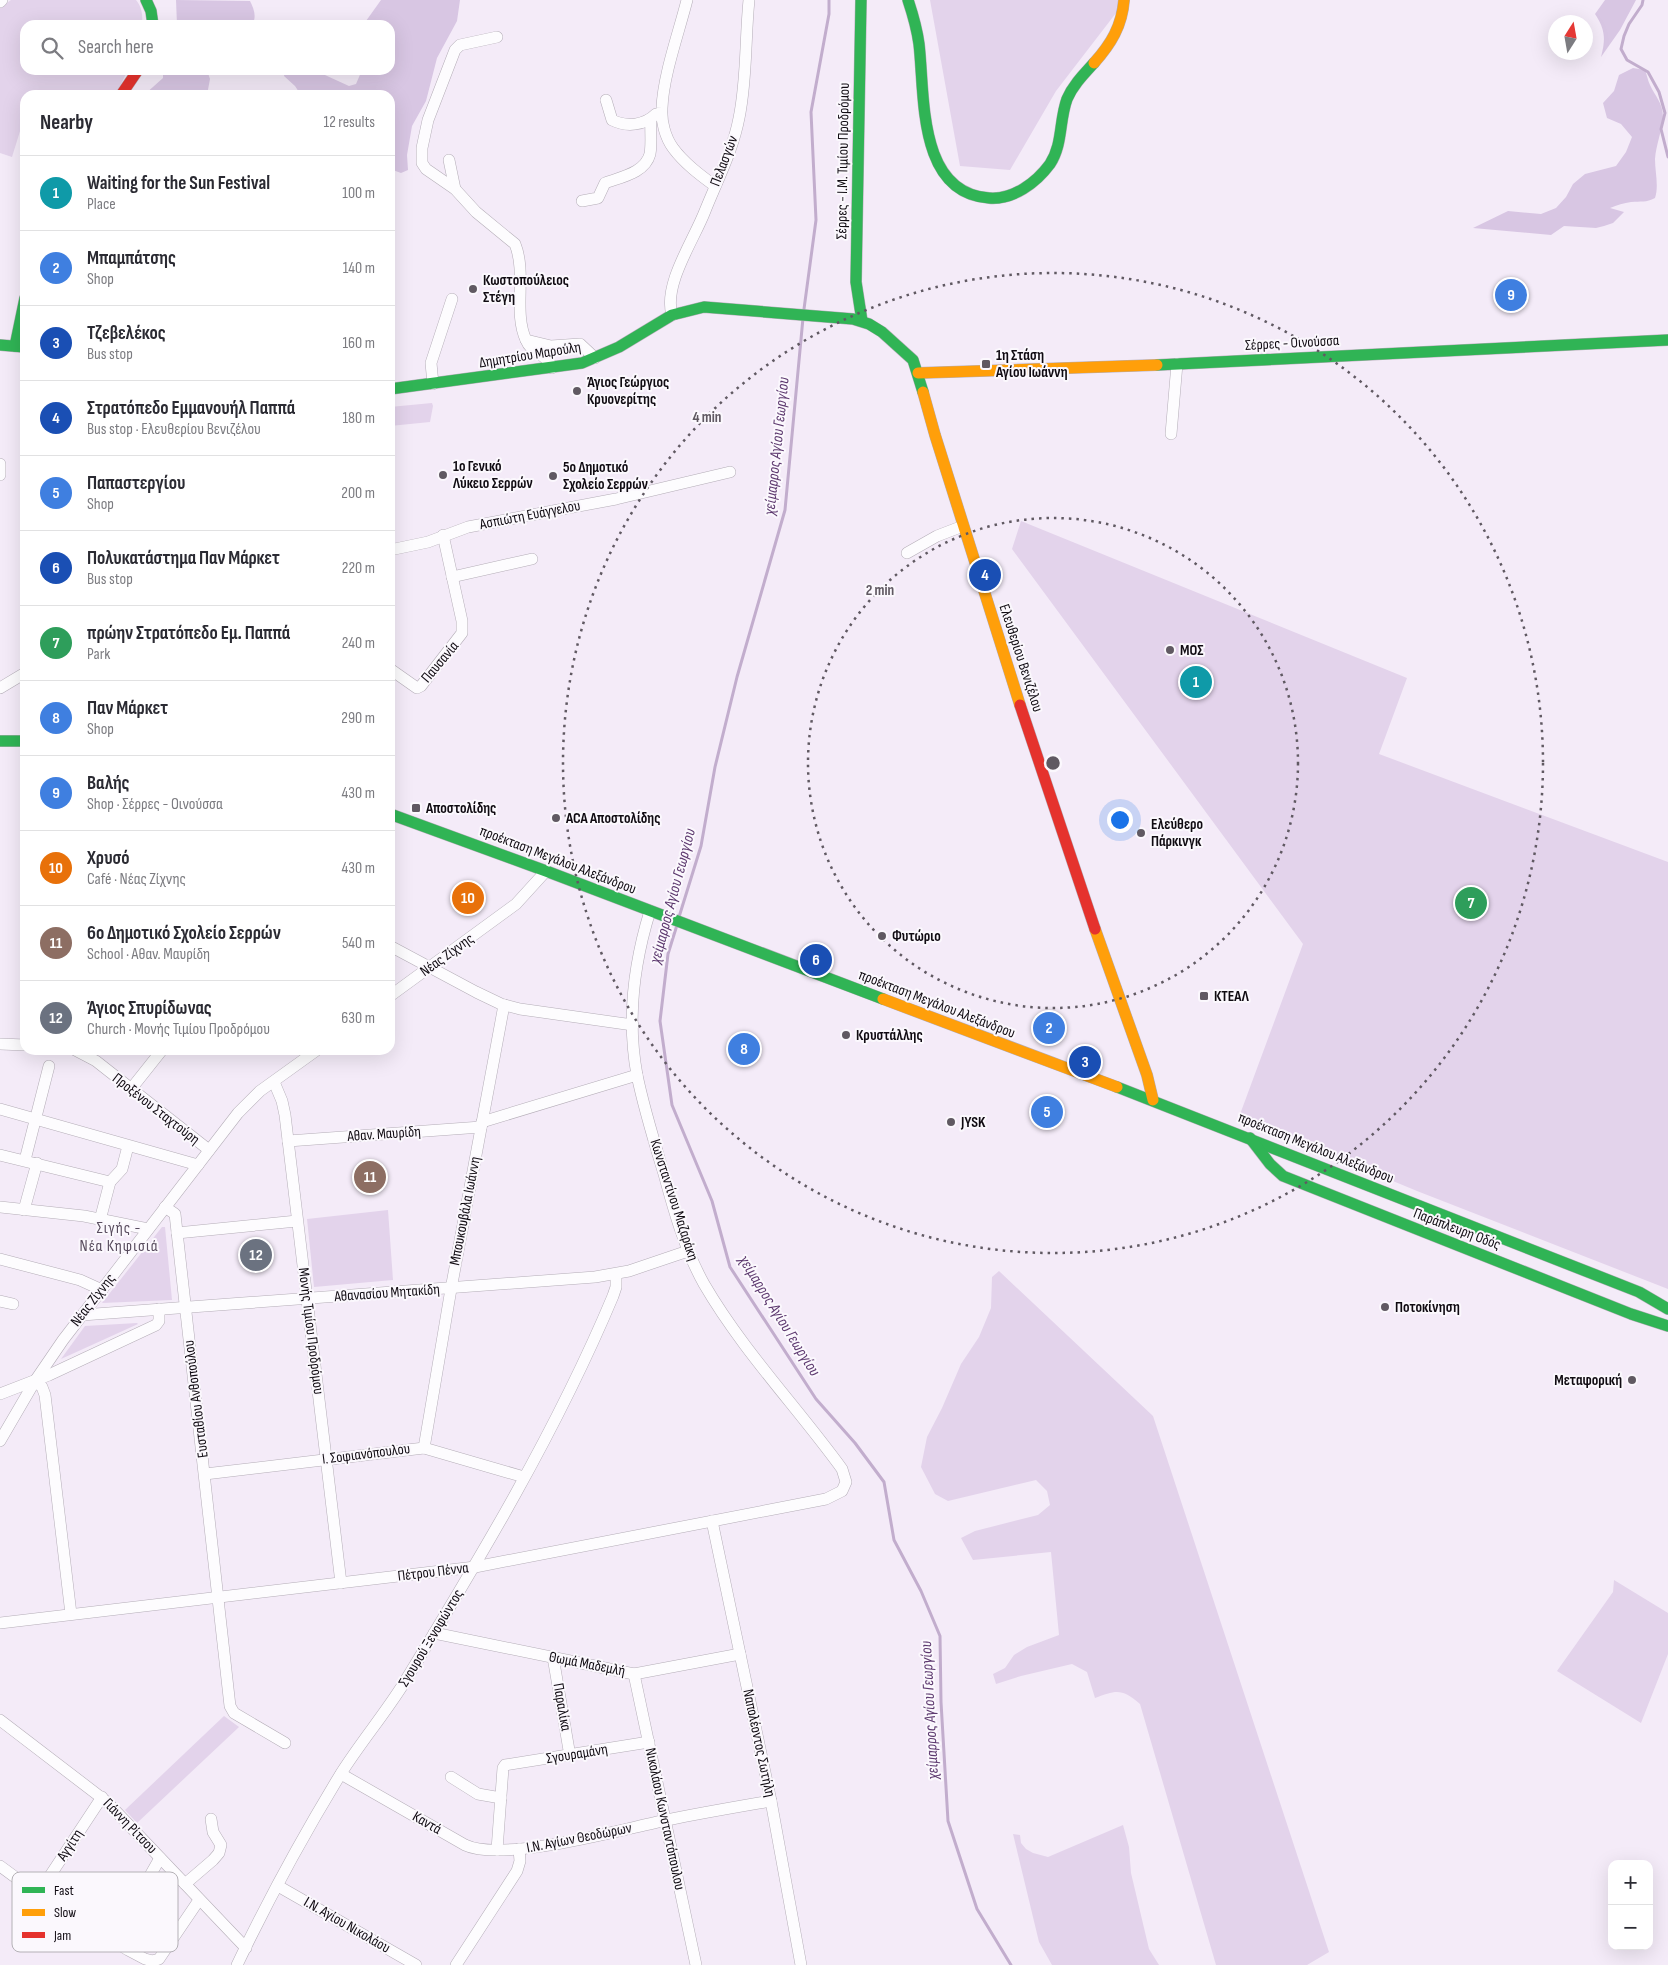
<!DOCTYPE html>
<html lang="en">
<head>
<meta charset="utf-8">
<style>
	body { margin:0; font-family:"Sofia Sans Condensed",sans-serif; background:#f7f7f7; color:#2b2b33 }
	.controls { position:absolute; right:15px; bottom:15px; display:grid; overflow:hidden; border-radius:10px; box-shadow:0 5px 20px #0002 }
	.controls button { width:45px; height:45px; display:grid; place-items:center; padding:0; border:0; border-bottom:1px solid #e1e1e2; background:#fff; color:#2b2b33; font:25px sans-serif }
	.compass { position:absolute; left:1548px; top:15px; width:45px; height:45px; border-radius:50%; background:#fff; box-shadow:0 5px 20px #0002; rotate:11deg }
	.you { position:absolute; left:1119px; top:819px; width:18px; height:18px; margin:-12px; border:4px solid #fff; border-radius:50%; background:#1a73e8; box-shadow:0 0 0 8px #1a73e833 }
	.badge { display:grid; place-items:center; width:32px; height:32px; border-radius:50%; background:#7c3aed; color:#fff; font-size:16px; font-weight:700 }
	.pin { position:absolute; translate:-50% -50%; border:2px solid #fff; box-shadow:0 1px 5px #0006 }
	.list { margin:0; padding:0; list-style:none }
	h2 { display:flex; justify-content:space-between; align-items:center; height:65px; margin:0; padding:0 20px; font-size:21px }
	h2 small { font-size:16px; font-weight:400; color:#7c7c81 }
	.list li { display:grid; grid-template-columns:32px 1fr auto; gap:15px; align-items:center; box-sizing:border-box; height:75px; padding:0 20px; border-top:1px solid #e1e1e2 }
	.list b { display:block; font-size:19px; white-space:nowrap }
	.list p { margin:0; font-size:16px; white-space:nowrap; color:#7c7c81 }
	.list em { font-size:16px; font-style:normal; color:#7c7c81 }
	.icon { flex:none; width:28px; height:28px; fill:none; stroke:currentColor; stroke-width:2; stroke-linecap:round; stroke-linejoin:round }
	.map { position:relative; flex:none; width:1668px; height:1965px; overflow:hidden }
	.search { position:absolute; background:#fff; box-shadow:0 5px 20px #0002; left:20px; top:20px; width:375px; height:55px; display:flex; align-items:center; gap:12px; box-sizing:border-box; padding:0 18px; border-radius:15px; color:#7c7c81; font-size:19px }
	.panel { position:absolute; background:#fff; box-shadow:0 5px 20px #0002; left:20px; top:90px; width:375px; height:965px; border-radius:15px }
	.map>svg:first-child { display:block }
</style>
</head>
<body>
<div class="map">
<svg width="1668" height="1965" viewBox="0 0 1668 1965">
	<rect width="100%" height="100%" fill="#f4ebf8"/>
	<g fill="#e3d3eb">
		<path d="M11,0h125c6,7 7,16 6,25h-117v45h103l-9,18 -6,7h-88v20l-13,42 -12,-4v-145z"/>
		<path d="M930,0h196l-70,91 -46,79 -50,-4z"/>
		<path d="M432,403l1,3 -3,16 -40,4v-19z"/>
		<path d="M1021,521l386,157 -28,76 289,108v427l-251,-98 -178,-74 64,-173 -291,-395z"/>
		<path d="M388,1210l5,70 -79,7 -7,-68z"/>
		<path d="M162,1227h3l7,73 -70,3z"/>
		<path d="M999,1271l154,145 176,536 -22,13h-91l-76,-261c-18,-16 -24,-14 -45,-6l-8,-26 -15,-8 -51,12 -25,8 -3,-10 12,-6 9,-13 13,-8 32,-12 -8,-83 -78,8 -12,-22 14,-7 63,-16 12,-10 -3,-14 -11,-11 -88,21 -13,-7 -14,-27 6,-30 15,-29 19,-44 18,-27 12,-29 1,-31z"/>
		<path d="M137,1323l1,1 -77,35 24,-33z"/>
		<path d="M1614,1580l54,33v41l-27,69 -84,-52 56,-79z"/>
		<path d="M224,1716l15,11 -102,96 -12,-13z"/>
		<path d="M1123,1825l6,22 2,26 18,76 10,16h-107l-13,-23 -26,-108 7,1 1,8 5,6 7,4 15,4z"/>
	</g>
	<g fill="#d8c6e3">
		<path d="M176,0l74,1c4,8 7,16 2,24h-75z"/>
		<path d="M381,0h79l-3,21 -20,37 -11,43 -14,25 -5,29 1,15 -7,3 -11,-4v-74h-89l-6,-9 -11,-10 1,-6h29l35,16 7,-2 6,-14h28v-45h-33l9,-4z"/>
		<path d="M1605,0h31l-16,30 -19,27c5,-18 4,-28 -6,-43z"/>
		<path d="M1633,68l12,2c2,5 3,11 5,15 5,11 13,18 13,32 -1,14 -7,28 -8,42 0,13 4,27 0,39 -9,5 -14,3 -24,4 -7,1 -14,3 -21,6l14,4 -11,11 -9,3 -8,2 -32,-2 -13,9 -78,-7 35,-17 33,3 15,-6 10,-11 7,-13 12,-10 31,-8 10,-14 6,-15 -11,-13 -14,-6 -4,-15 11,-12 5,-16z"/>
		<path d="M163,70h44l3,9 -3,16h-63l19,-17z"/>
	</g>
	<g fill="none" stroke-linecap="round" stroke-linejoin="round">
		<g stroke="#c2adcd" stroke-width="3">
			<path d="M1643,0l-1,5 -13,19 -5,12 -3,13 6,11 21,12 11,20 6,21 -4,16 7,28"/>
			<path d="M804,309l12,-89 -5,-108 18,-98v-14"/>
			<path d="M679,917l22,-71 14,-79 22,-90 48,-167 18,-192"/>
			<path d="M677,925l-9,29 -8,67 12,84 40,96 18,66 86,132 39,44 29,39 10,58 27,51 19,45 1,66 7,119 29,88 34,56"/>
		</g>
		<defs>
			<g id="street">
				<path d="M687,0c-8,32 -24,76 -25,108 -1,13 3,29 11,40 11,15 27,27 42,38"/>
				<path d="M0,2l2,-2"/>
				<path d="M497,37l-37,8 -5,5 -27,70 -6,28v15l4,6 29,20 21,23 39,32c12,30 -2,68 11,96l25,6 29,-2 15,14"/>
				<path d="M606,100l6,20c14,7 32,6 44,-6"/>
				<path d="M449,160l6,29"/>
				<path d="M582,201l16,-3 7,-15c16,-6 40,-10 45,-29 2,-11 0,-24 1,-35"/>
				<path d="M672,315c-9,-31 22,-75 33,-104 12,-30 28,-61 34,-93 8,-38 6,-79 10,-118"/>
				<path d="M526,340c5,14 22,14 26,28"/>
				<path d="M433,384l-2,-21 21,-64"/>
				<path d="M1171,434l6,-70"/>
				<path d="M0,464v11"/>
				<path d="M390,550l38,-8 40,-15 148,-28 114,-27"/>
				<path d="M907,553l30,-17 26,-10"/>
				<path d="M452,577l80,-18"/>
				<path d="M390,669l27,19 4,-2 41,-53v-12l-19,-86"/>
				<path d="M0,688l25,-15"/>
				<path d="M390,946l86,46 25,12 19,5 113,16"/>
				<path d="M390,996l126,-92 30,-33"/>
				<path d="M0,1044l25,1"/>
				<path d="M75,1050l21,11 113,89"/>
				<path d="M274,1082l8,19 3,14 56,468"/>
				<path d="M131,1089l31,-39"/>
				<path d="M0,1109l198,56"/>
				<path d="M482,1122l155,-47"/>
				<path d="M288,1141l193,-14"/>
				<path d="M0,1155l110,27"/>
				<path d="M25,1160l24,-94"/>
				<path d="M0,1207l84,9 64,13"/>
				<path d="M165,1207l10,7 55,492 4,7 51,30"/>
				<path d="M24,1210l13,-47"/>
				<path d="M100,1220l10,-38 12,-13 6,-23"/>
				<path d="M177,1233l120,-12"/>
				<path d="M0,1259l80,21 22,10"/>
				<path d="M0,1301l13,3"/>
				<path d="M82,1315l513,-38 34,-6 59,-20"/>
				<path d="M35,1381l7,6 3,8 26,219"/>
				<path d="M0,1394l49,-19 107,-50 3,-4v-12"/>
				<path d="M0,1441l35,-60 28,-41 175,-227 22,-22 57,-41"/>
				<path d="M424,1448l27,-159 53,-284"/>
				<path d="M205,1474l219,-26 100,29"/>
				<path d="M712,1521l59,280 30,164"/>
				<path d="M0,1623l475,-56 351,-68 16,-8 4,-9 -4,-13c-45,-62 -99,-118 -138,-185 -19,-34 -30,-73 -40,-110 -10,-33 -20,-65 -27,-99 -10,-54 -3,-112 13,-164"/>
				<path d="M434,1633l200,41 106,-20"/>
				<path d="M553,1657l17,99"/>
				<path d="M634,1674l62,291"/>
				<path d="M0,1720l107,82 139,146"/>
				<path d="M341,1774l124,71c38,18 157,-16 202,-25 34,-7 69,-13 104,-19"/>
				<path d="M451,1777l27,17 23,4"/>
				<path d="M497,1850l6,-82 2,-3 144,-23"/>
				<path d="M0,1866l38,28 90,56 17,9 8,2 6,-2 40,-59"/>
				<path d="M185,1884l28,-24 6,-7 2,-8 -8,-13 -2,-13"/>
				<path d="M278,1886l138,79"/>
				<path d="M38,1894l64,-97"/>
				<path d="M113,1941l47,-83"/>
				<path d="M237,1965c31,-65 66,-129 103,-190 20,-32 44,-60 64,-92 76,-125 152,-251 209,-387l3,-9v-13"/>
				<path d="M456,1965l61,-94 3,-10 -1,-12"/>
			</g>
			<g id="fast">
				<path d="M146,0l5,11 2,14"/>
				<path d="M861,0l-5,282 6,39"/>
				<path d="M908,0c5,15 9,29 11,44 6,51 -2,149 70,154 24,2 47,-15 61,-34 13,-20 9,-43 17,-65 6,-14 17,-25 27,-36"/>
				<path d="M0,345l24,2"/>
				<path d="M15,346l10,-48"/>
				<path d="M1157,365l511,-25"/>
				<path d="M390,389l192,-26 37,-16 53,-32 32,-8 149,12 16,5 13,8 31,28 10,32"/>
				<path d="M0,741h25"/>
				<path d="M390,814l156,57 337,128"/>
				<path d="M1117,1087l522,205 29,17"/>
				<path d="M1250,1138l20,26 13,12 348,138 37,12"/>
			</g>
			<g id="slow">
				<path d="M1094,63c17,-19 28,-37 30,-63"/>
				<path d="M918,373l239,-8"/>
				<path d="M923,392l12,43 85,270"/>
				<path d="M1095,929l52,146 6,25"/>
				<path d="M883,999l234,88"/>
			</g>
			<g id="jam">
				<path d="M121,95l17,-25"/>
				<path d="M1020,705l75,224"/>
			</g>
		</defs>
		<use href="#street" stroke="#b4adb7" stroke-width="12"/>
		<use href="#fast" stroke="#b4adb7" stroke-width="12"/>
		<use href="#slow" stroke="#b4adb7" stroke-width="12"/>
		<use href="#jam" stroke="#b4adb7" stroke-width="12"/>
		<use href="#street" stroke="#fdfcfe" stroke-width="11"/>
		<use href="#fast" stroke="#30b455" stroke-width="11"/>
		<use href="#slow" stroke="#ff9f0a" stroke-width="11"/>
		<use href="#jam" stroke="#e5322d" stroke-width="11"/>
	</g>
	<g fill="none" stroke="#605962" stroke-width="2.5" stroke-dasharray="2.5 5">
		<circle cx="1053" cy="763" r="245"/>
		<circle cx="1053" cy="763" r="490"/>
	</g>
	<g fill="#605962" stroke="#fbf8fd" stroke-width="2">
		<circle cx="473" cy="289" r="5"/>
		<rect x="981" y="359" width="10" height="10" rx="2.5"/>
		<circle cx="577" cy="391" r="5"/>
		<circle cx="443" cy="475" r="5"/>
		<circle cx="553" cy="476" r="5"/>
		<circle cx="1170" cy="650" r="5"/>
		<rect x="411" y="803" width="10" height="10" rx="2.5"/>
		<circle cx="556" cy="818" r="5"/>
		<circle cx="1141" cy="833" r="5"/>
		<circle cx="882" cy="936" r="5"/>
		<rect x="1199" y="991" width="10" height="10" rx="2.5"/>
		<circle cx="846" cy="1035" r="5"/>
		<circle cx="951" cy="1122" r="5"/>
		<circle cx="1385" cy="1307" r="5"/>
		<circle cx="1632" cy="1380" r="5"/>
	</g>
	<g text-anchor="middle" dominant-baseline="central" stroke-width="4" stroke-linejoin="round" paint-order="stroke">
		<g font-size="15" fill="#100b12" stroke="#fbf8fd">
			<text transform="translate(724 161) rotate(-69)">Πελασγών</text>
			<text transform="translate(843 161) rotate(-89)">Σέρρες - Ι.Μ. Τιμίου Προδρόμου</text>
			<text transform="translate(1292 343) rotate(-3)">Σέρρες - Οινούσσα</text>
			<text transform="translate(530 355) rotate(-9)">Δημητρίου Μαρούλη</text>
			<text transform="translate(530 515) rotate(-11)">Ασπιώτη Ευάγγελου</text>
			<text transform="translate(1021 658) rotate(72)">Ελευθερίου Βενιζέλου</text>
			<text transform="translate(440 662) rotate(-50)">Παυσανία</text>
			<text transform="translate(558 860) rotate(21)">προέκταση Μεγάλου Αλεξάνδρου</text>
			<text transform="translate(447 955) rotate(-36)">Νέας Ζίχνης</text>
			<text transform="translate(937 1004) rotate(21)">προέκταση Μεγάλου Αλεξάνδρου</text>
			<text transform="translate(156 1109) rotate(38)">Προξένου Σταχτούρη</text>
			<text transform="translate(384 1134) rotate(-4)">Αθαν. Μαυρίδη</text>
			<text transform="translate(1316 1148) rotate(22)">προέκταση Μεγάλου Αλεξάνδρου</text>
			<text transform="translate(674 1200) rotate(72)">Κωνσταντίνου Μαζαράκη</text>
			<text transform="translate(465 1211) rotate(-79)">Μπουκουβάλα Ιωάννη</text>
			<text transform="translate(1457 1229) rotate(21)">Παράπλευρη Οδός</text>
			<text transform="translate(387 1293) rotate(-4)">Αθανασίου Μητακίδη</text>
			<text transform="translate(93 1300) rotate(-52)">Νέας Ζίχνης</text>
			<text transform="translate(311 1331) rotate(83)">Μονής Τιμίου Προδρόμου</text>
			<text transform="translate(196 1399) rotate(-97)">Ευσταθίου Ανθοπούλου</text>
			<text transform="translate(366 1454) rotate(-7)">Ι. Σοφιανόπουλου</text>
			<text transform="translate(433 1572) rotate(-7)">Πέτρου Πέννα</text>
			<text transform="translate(431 1638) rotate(-59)">Σγουρού Ξενοφώντος</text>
			<text transform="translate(587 1664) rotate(11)">Θωμά Μαδεμλή</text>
			<text transform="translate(562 1707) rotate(80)">Παραλίκα</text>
			<text transform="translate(759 1743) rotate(78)">Ναπολέοντος Σωτήλη</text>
			<text transform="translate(577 1754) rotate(-9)">Σγουραμάνη</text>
			<text transform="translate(665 1819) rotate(78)">Νικολάου Κωνσταντόπουλου</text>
			<text transform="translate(427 1823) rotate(30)">Καντά</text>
			<text transform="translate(130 1826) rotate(46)">Γιάννη Ρίτσου</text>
			<text transform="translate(579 1838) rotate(-11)">Ι.Ν. Αγίων Θεοδώρων</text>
			<text transform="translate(70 1845) rotate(-57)">Αγγίτη</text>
			<text transform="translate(347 1925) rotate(30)">Ι.Ν. Αγίου Νικολάου</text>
		</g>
		<g font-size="15" font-weight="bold" fill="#100b12" stroke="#fbf8fd" text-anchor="start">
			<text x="483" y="280">Κωστοπούλειος<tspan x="483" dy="17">Στέγη</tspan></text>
			<text x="996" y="355">1η Στάση<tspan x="996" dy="17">Αγίου Ιωάννη</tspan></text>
			<text x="587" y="382">Άγιος Γεώργιος<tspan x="587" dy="17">Κρυονερίτης</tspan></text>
			<text x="453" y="466">1ο Γενικό<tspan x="453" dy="17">Λύκειο Σερρών</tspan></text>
			<text x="563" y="467">5ο Δημοτικό<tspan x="563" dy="17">Σχολείο Σερρών</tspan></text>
			<text x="1180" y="650">ΜΟΣ</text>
			<text x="426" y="808">Αποστολίδης</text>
			<text x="566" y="818">ACA Αποστολίδης</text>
			<text x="1151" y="824">Ελεύθερο<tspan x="1151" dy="17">Πάρκινγκ</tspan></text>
			<text x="892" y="936">Φυτώριο</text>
			<text x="1214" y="996">ΚΤΕΑΛ</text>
			<text x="856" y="1035">Κρυστάλλης</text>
			<text x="961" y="1122">JYSK</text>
			<text x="1395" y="1307">Ποτοκίνηση</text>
			<text x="1622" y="1380" text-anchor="end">Μεταφορική</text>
		</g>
		<g font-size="16" font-style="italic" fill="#5d396f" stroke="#fbf8fd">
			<text transform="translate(777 446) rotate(-84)">χείμαρρος Αγίου Γεωργίου</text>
			<text transform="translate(673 896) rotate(-75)">χείμαρρος Αγίου Γεωργίου</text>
			<text transform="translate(779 1316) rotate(58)">χείμαρρος Αγίου Γεωργίου</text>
			<text transform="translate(930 1710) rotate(-93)">χείμαρρος Αγίου Γεωργίου</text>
		</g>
		<g font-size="16" letter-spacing="1" fill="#584c5e" stroke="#fbf8fd">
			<text x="119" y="1228">Σιγής -<tspan x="119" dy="18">Νέα Κηφισιά</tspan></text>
		</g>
	</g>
	<rect x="12" y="1872" width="166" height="80" rx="8" fill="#fbf8fd" stroke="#b4b1b6" stroke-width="1"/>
	<rect x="22" y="1887" width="23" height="6" fill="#30b455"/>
	<rect x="22" y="1909" width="23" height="7" fill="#ff9f0a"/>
	<rect x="22" y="1932" width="23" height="6" fill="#e5322d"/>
	<g font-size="14" fill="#100b12">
		<text x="54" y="1895">Fast</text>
		<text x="54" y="1917">Slow</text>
		<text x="54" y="1940">Jam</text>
	</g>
	<circle cx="1053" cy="763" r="8" fill="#605962" stroke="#fbf8fd" stroke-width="2.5"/>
	<g font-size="15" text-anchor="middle" font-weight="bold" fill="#605962" stroke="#fbf8fd" stroke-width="4" stroke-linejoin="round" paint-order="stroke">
		<text x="707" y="422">4 min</text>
		<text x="880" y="595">2 min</text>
	</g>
</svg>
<div class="controls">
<button>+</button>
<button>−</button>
</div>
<svg class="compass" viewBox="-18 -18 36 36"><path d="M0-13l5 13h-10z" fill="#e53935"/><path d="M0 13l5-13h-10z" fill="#7c7c81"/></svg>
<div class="you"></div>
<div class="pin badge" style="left:1196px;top:682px;background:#0f9aa8">1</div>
<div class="pin badge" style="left:1049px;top:1028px;background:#3f7fe0">2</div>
<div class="pin badge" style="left:1085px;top:1062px;background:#1a4fb4">3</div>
<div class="pin badge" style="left:985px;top:575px;background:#1a4fb4">4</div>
<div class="pin badge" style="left:1047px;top:1112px;background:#3f7fe0">5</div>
<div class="pin badge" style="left:816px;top:960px;background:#1a4fb4">6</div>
<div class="pin badge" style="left:1471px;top:903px;background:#2e9e5b">7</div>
<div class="pin badge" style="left:744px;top:1049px;background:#3f7fe0">8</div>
<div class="pin badge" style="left:1511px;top:295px;background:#3f7fe0">9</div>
<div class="pin badge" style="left:468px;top:898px;background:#e8710a">10</div>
<div class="pin badge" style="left:370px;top:1177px;background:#8d6e63">11</div>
<div class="pin badge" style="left:256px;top:1255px;background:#6b7280">12</div>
<div class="search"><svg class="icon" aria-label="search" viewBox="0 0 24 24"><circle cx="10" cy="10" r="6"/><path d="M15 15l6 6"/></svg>Search here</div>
<section class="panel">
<h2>Nearby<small>12 results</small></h2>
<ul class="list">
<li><span class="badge" style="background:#0f9aa8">1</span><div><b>Waiting for the Sun Festival</b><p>Place</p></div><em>100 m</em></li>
<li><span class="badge" style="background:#3f7fe0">2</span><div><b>Μπαμπάτσης</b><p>Shop</p></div><em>140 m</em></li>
<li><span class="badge" style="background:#1a4fb4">3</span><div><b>Τζεβελέκος</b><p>Bus stop</p></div><em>160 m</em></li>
<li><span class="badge" style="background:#1a4fb4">4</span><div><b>Στρατόπεδο Εμμανουήλ Παππά</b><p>Bus stop · Ελευθερίου Βενιζέλου</p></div><em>180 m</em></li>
<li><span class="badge" style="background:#3f7fe0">5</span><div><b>Παπαστεργίου</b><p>Shop</p></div><em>200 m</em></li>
<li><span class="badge" style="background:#1a4fb4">6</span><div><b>Πολυκατάστημα Παν Μάρκετ</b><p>Bus stop</p></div><em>220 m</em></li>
<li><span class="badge" style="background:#2e9e5b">7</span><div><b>πρώην Στρατόπεδο Εμ. Παππά</b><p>Park</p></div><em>240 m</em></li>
<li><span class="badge" style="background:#3f7fe0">8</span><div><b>Παν Μάρκετ</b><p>Shop</p></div><em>290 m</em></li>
<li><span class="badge" style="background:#3f7fe0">9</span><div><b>Βαλής</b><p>Shop · Σέρρες - Οινούσσα</p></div><em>430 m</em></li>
<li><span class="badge" style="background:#e8710a">10</span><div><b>Χρυσό</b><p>Café · Νέας Ζίχνης</p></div><em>430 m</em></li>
<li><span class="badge" style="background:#8d6e63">11</span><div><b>6ο Δημοτικό Σχολείο Σερρών</b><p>School · Αθαν. Μαυρίδη</p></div><em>540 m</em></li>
<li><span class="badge" style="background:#6b7280">12</span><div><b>Άγιος Σπυρίδωνας</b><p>Church · Μονής Τιμίου Προδρόμου</p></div><em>630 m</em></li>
</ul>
</section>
</div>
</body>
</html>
